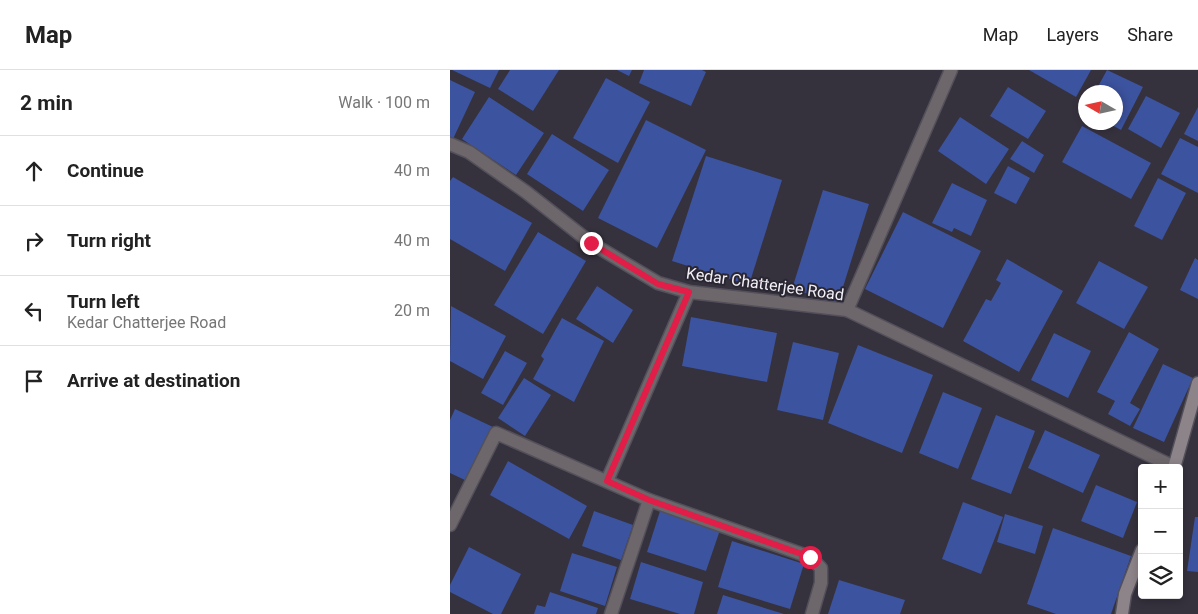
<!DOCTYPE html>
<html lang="en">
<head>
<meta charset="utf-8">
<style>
	body { margin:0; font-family:Roboto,sans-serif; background:#f6f6f6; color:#222 }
	.controls { position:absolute; right:15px; bottom:15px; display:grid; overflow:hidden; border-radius:5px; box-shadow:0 2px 8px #0003 }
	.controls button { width:45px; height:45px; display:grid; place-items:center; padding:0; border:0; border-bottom:1px solid #e0e0e0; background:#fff; color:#222; font:25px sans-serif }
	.compass { position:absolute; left:628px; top:15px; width:45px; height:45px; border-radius:50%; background:#fff; box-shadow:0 2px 8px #0003; rotate:279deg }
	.stop { position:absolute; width:15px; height:15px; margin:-11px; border:4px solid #e11d48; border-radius:50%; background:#fff }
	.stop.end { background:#e11d48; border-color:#fff; box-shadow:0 1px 5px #0008 }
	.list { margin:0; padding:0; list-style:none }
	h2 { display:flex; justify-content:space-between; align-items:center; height:65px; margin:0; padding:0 20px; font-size:21px }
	h2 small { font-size:16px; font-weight:400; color:#767676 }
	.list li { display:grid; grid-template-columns:32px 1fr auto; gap:15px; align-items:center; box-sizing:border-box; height:70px; padding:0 20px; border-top:1px solid #e0e0e0 }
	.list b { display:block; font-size:19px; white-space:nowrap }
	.list p { margin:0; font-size:16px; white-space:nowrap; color:#767676 }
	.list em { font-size:16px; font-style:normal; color:#767676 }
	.icon { flex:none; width:28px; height:28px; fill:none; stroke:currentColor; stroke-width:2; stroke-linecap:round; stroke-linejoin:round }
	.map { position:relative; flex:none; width:748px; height:544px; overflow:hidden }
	header { display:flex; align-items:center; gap:30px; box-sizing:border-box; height:70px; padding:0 25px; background:#fff; border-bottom:1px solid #e0e0e0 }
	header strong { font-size:24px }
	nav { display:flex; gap:28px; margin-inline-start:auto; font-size:18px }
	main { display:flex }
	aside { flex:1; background:#fff }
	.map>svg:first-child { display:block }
</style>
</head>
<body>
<header>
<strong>Map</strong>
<nav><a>Map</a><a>Layers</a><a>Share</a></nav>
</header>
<main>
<aside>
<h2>2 min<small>Walk · 100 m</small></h2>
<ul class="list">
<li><svg class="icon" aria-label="ahead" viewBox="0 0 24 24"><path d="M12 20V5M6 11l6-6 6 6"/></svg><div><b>Continue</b></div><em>40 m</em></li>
<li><svg class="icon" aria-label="right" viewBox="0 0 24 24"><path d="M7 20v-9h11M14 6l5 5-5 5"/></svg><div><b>Turn right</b></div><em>40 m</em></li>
<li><svg class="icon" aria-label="left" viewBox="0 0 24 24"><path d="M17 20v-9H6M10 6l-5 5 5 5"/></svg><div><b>Turn left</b><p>Kedar Chatterjee Road</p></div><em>20 m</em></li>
<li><svg class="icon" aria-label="arrive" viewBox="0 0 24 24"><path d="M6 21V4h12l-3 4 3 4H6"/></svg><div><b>Arrive at destination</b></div></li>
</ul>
</aside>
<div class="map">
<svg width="748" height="544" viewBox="0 0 748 544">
	<rect width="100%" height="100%" fill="#35313d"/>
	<g fill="#3c539f">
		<path d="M2,0h47l-9,18z"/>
		<path d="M60,0h49l-26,41 -35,-22z"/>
		<path d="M167,0h15l-3,6z"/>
		<path d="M194,0h58l4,2 -15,34 -52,-23z"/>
		<path d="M579,0h62l-15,27z"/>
		<path d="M657,0l36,17 -22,43 -15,-8h10v-30h-21z"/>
		<path d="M156,8l44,24 -32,61 -45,-25z"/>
		<path d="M0,10l25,12 -22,47 -3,-2z"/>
		<path d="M558,17l38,24 -18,28 -38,-23z"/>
		<path d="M696,26l34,17 -19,35 -33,-19z"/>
		<path d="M39,27l55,36 -28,42 -54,-36z"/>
		<path d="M748,37v34l-14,-7z"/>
		<path d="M510,47l49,32 -23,35 -48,-33z"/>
		<path d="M196,50l60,30 -49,98 -59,-30z"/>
		<path d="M632,56l69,37 -20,36 -69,-37z"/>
		<path d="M102,64l57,36 -26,41 -56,-37z"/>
		<path d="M730,68l18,9v46l-37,-19z"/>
		<path d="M572,71l22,14 -10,18 -24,-14z"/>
		<path d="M256,86l76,24 -33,105 -77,-24z"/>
		<path d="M558,96l22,12 -14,26 -22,-11z"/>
		<path d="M3,107l79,46 -27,48 -55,-32v-58z"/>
		<path d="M708,108l28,15 -24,47 -28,-14z"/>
		<path d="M502,113l35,17 -16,36 -17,-8 -2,4 -20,-9z"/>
		<path d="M373,120l46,14 -31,99 -46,-14z"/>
		<path d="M453,142l78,39 -38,77 -78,-39z"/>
		<path d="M88,162l48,29 -43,73 -49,-29z"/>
		<path d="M745,188l3,2v39l-18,-9z"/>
		<path d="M557,189l56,32 -44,81 -56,-31 23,-42 5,2 10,-18 -5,-3z"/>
		<path d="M649,191l49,26 -24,42 -48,-26z"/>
		<path d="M147,216l36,24 -20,33 -37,-24z"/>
		<path d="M1,236l55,30 -23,43 -33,-18z"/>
		<path d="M241,247l86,16 -10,49 -85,-16z"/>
		<path d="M112,248l42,23 -30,61 -41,-23 11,-20 -3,-3z"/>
		<path d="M679,262l30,17 -29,54 10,6 -10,17 -22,-12 7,-13 -18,-9z"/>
		<path d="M604,263l37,18 -23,47 -37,-18z"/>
		<path d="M343,272l46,11 -16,67 -46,-10z"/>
		<path d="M408,275l75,30 -31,78 -74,-30z"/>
		<path d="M55,281l22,12 -24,42 -22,-12z"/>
		<path d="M713,294l30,14 -29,64 -31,-14z"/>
		<path d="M74,308l27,17 -26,41 -27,-18z"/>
		<path d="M493,322l39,16 -24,61 -39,-16z"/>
		<path d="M5,339l38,18 -26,54 -17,-8v-53z"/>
		<path d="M546,345l39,16 -24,63 -40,-15z"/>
		<path d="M595,360l55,25 -17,38 -55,-25z"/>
		<path d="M58,391l79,45 -18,33 -79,-44z"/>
		<path d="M646,415l41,17 -14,36 -42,-17z"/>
		<path d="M513,432l40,15 -22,57 -39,-15z"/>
		<path d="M144,441l39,14 -12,35 -39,-14z"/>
		<path d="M210,441l60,19 -14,41 -59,-19z"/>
		<path d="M555,444l38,12 -8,28 -38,-12z"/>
		<path d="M745,447h3v55l-11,-1z"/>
		<path d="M603,458l78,28 -20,58h-55l-29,-10z"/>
		<path d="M282,471l72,23 -14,45 -72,-22z"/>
		<path d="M19,477l52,27 -20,40h-8l-43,-22v-7z"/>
		<path d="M122,483l45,14 -12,39 -45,-15z"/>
		<path d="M191,492l62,20 -9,32h-14l-50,-15z"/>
		<path d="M389,510l66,20 -5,14h-72z"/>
		<path d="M100,522l48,16 -2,6h-62l3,-9 8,2z"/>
		<path d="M273,525l61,19h-67z"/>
	</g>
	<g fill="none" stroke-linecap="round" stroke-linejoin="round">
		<defs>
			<g id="street">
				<path d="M0,74l19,8 57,40 65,51 67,40 31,9 158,18 327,157"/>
				<path d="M397,240l104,-240"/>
				<path d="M157,411l82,-189"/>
				<path d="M0,455l46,-92 153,67 161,57 11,11v15l-9,31"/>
				<path d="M161,544l38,-114"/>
			</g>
			<g id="secondary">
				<path d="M724,398l24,-85"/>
				<path d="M672,544l3,-20 17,-44"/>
			</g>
		</defs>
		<use href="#street" stroke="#53505b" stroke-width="15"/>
		<use href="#secondary" stroke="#53505b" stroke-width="15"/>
		<use href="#street" stroke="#6d676b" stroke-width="12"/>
		<use href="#secondary" stroke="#8d848a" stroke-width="12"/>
	</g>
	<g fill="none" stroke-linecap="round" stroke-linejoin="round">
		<path stroke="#e11d48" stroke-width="6" d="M141,173l67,41 31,8 -82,189 42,19 161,57"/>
	</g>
	<g text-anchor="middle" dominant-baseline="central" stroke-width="4" stroke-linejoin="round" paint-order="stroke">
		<g font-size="16" fill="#f3f0f8" stroke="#2b2732">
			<text transform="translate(315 214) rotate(8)">Kedar Chatterjee Road</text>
		</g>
	</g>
</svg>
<div class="controls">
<button>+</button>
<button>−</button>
<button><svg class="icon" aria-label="layers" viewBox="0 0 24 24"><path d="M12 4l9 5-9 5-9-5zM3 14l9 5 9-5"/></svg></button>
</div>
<svg class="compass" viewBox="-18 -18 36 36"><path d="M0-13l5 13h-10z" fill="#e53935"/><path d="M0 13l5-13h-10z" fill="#767676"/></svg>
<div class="stop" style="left:360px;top:487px"></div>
<div class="stop end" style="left:141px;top:173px"></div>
</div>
</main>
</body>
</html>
